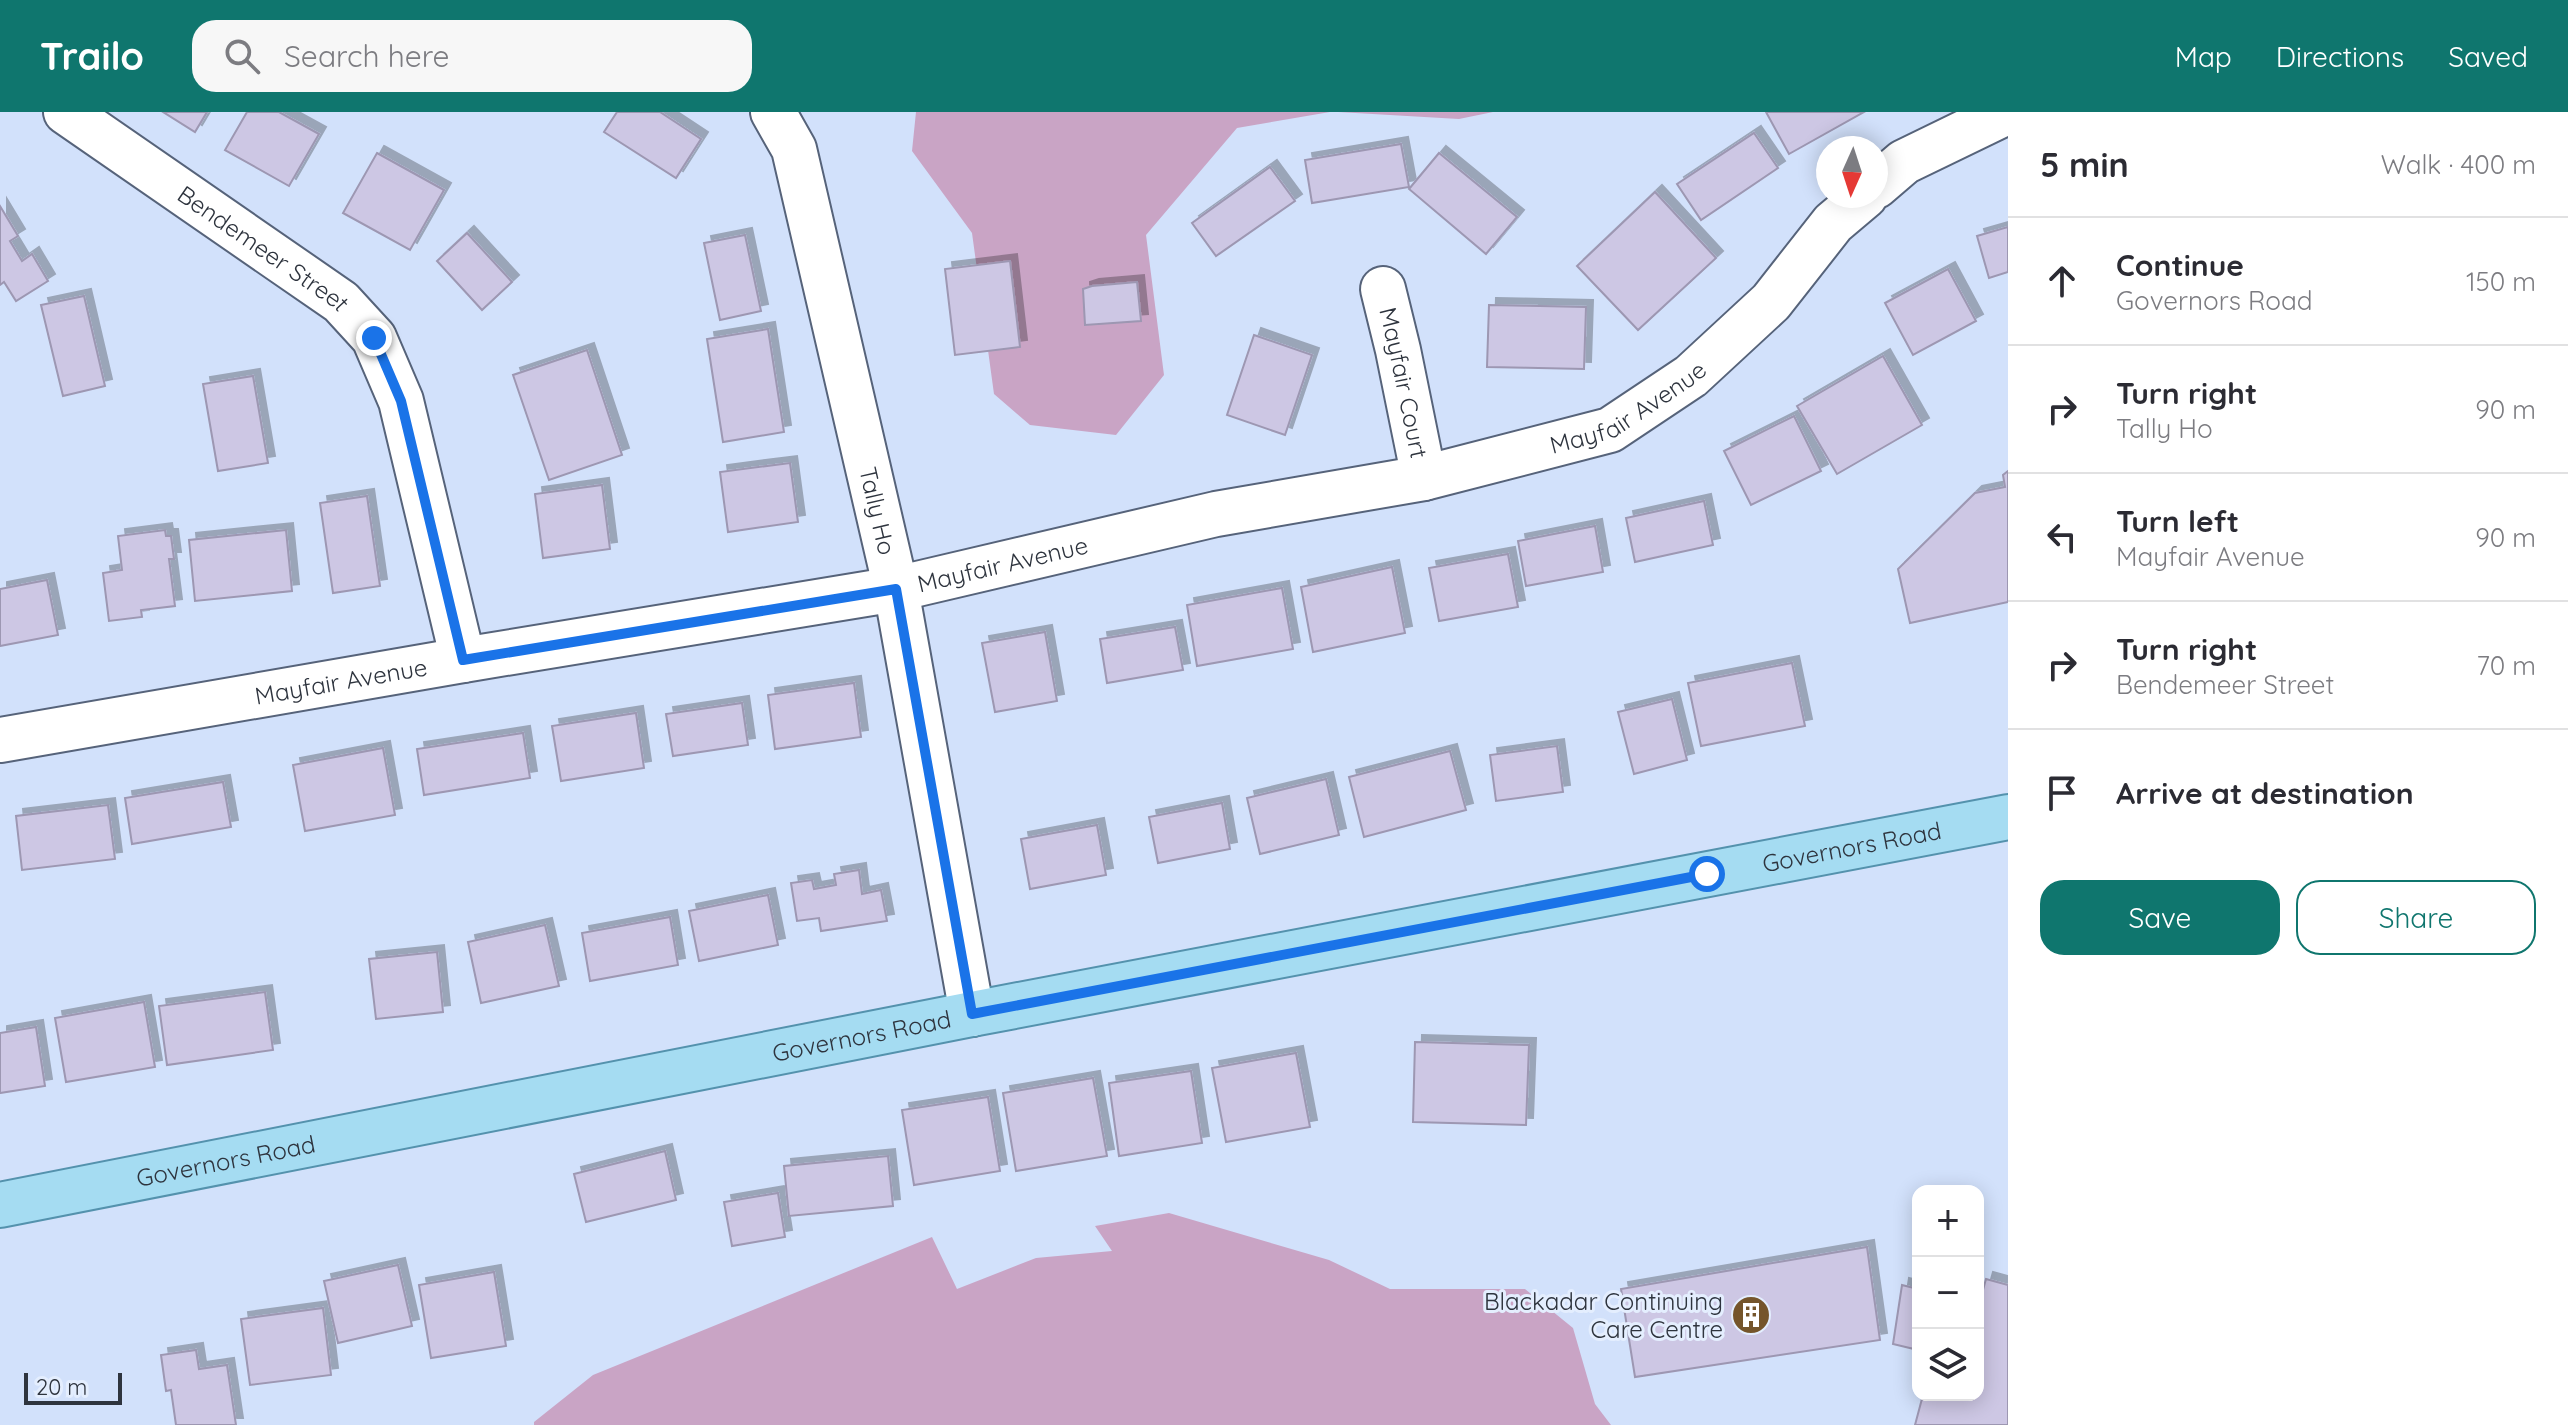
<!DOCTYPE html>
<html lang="en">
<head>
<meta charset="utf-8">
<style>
	body { margin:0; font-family:Quicksand,sans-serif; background:#f7f7f7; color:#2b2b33 }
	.controls { position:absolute; right:24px; bottom:24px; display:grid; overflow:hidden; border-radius:16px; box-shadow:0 4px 20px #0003 }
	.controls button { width:72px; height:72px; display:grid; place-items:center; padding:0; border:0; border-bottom:2px solid #e1e1e2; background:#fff; color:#2b2b33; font:40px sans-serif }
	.compass { position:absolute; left:1816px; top:24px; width:72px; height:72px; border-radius:50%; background:#fff; box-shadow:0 4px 20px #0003; rotate:183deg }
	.scale { position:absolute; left:24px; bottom:20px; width:98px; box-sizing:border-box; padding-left:8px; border:4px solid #2e343e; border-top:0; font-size:22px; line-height:28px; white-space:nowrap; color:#2e343e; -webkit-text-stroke:6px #e4eefe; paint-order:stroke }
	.stop { position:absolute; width:24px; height:24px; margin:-18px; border:6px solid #1a73e8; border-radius:50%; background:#fff }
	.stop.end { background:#1a73e8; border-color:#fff; box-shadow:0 2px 8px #0008 }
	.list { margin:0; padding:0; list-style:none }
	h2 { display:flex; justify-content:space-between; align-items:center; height:104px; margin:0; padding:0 32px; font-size:34px }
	h2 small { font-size:26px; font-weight:400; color:#7c7c81 }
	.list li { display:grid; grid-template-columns:52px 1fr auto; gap:24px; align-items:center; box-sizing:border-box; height:128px; padding:0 32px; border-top:2px solid #e1e1e2 }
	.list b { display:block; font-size:30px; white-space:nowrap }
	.list p { margin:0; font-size:26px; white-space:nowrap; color:#7c7c81 }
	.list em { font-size:26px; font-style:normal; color:#7c7c81 }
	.actions { display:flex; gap:16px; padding:24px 32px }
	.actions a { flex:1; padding:18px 0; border:2px solid #0f766e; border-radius:24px; text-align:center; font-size:28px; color:#0f766e }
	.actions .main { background:#0f766e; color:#fff }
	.icon { flex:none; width:44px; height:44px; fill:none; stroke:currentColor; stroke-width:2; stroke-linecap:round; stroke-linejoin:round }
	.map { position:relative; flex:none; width:2008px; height:1313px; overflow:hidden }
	header { display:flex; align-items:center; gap:48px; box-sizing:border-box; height:112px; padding:0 40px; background:#0f766e; color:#fff }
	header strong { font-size:38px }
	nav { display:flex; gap:44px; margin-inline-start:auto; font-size:28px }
	.search { width:560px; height:72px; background:#f7f7f7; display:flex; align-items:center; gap:20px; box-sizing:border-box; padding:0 28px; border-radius:24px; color:#7c7c81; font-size:30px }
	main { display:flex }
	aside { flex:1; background:#fff }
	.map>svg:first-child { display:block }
</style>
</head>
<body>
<header>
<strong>Trailo</strong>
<div class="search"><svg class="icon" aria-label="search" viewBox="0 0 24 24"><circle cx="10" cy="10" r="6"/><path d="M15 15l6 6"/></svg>Search here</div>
<nav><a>Map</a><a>Directions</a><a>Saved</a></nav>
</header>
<main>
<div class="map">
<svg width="2008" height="1313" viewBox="0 0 2008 1313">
	<defs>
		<filter id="shadow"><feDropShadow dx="7" dy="-7" stdDeviation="0" flood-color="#0004"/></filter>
	</defs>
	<rect width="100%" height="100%" fill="#d2e1fb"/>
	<g fill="#c9a4c5">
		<path d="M916,0h414l-93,16 -91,107 18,140 -48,60 -86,-10 -36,-31 -22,-161 -60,-82z"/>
		<path d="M1338,0h155l-34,7z"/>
		<path d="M1169,1101l160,47 61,29h135l48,39 22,76 16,21h-1077v-3l59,-47 339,-138 25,52 79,-31 76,-7 -17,-25z"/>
	</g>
	<g fill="#cdc7e4" stroke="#9d97b2" stroke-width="2" filter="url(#shadow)">
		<path d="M163,0h44l-12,20z"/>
		<path d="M247,0h32l40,22 -30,52 -64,-36z"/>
		<path d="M617,0h43l41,27 -25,39 -72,-46z"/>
		<path d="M1766,0h98l-75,42z"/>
		<path d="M1754,21l24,35 -77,52 -24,-36z"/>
		<path d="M1401,32l8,43 -97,16 -7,-43z"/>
		<path d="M377,41l67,37 -34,60 -67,-37z"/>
		<path d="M1439,41l78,64 -31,37 -77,-65z"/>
		<path d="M1270,55l25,34 -79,55 -24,-33z"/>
		<path d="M1655,80l61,66 -78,72 -61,-64z"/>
		<path d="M0,94l18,30 -8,5 12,20 10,-7 16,27 -32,20 -12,-19 -4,3z"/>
		<path d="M2008,115v45l-19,6 -12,-42z"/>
		<path d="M467,121l45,49 -30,28 -45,-49z"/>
		<path d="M745,123l16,76 -41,9 -16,-77z"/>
		<path d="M1010,149l10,86 -65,8 -10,-86z"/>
		<path d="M1948,157l28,52 -63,34 -28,-52z"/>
		<path d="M1137,170l4,39 -56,4 -2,-36 9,-3z"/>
		<path d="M84,184l21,90 -42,10 -22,-91z"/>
		<path d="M1489,193l97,2 -2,62 -97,-2z"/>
		<path d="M768,217l16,103 -61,10 -16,-103z"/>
		<path d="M1254,223l58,20 -27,80 -58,-20z"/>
		<path d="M587,238l35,105 -73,25 -36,-105z"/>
		<path d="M1883,244l39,69 -85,49 -40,-68z"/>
		<path d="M253,264l15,87 -50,8 -15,-87z"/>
		<path d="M1794,304l27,55 -70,34 -27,-54z"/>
		<path d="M790,351l8,59 -70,10 -8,-60z"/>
		<path d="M2008,359v131l-98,21 -12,-54 77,-76 30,-6 -2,-12z"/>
		<path d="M602,373l8,64 -67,9 -8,-64z"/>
		<path d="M367,384l13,90 -47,7 -13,-90z"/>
		<path d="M1704,389l9,44 -78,17 -9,-44z"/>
		<path d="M1595,414l8,46 -77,14 -8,-45z"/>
		<path d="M165,418l1,6h5l3,23h-5l6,47 -34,4 1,7 -33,4 -6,-48 19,-3 -4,-34z"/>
		<path d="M286,418l6,61 -97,10 -6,-61z"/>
		<path d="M1508,442l10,53 -79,14 -10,-53z"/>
		<path d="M1392,455l13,66 -92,19 -12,-65z"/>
		<path d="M47,468l11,55 -58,11v-57z"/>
		<path d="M1282,476l11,61 -96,17 -10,-61z"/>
		<path d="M1175,515l8,43 -76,13 -7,-44z"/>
		<path d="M1045,520l12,69 -62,11 -13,-69z"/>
		<path d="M1792,551l13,63 -104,20 -13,-63z"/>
		<path d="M854,571l7,54 -86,12 -7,-54z"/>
		<path d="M1672,587l15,61 -53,14 -16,-62z"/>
		<path d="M742,591l6,42 -75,11 -7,-42z"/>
		<path d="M636,601l8,55 -83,13 -9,-55z"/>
		<path d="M523,621l7,45 -106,17 -7,-46z"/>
		<path d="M1557,634l6,46 -67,9 -6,-46z"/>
		<path d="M383,636l12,67 -90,16 -12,-66z"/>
		<path d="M1450,639l16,59 -102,27 -15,-60z"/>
		<path d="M1326,667l13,56 -79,19 -13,-56z"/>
		<path d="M223,670l8,45 -99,17 -7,-46z"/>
		<path d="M1222,691l8,46 -72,14 -9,-46z"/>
		<path d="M108,693l7,54 -93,11 -6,-54z"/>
		<path d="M1097,713l9,50 -76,14 -9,-50z"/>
		<path d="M859,758l3,24 19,-4 6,31 -66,10 -2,-13 -22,3 -6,-38 21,-3 2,9 22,-4 -2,-11z"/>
		<path d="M768,783l10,50 -79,16 -10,-50z"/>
		<path d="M670,805l8,48 -88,16 -8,-48z"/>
		<path d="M545,813l14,61 -78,17 -13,-61z"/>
		<path d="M437,840l6,60 -67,7 -7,-60z"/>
		<path d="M265,880l8,58 -106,15 -8,-59z"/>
		<path d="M144,890l11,65 -89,15 -11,-64z"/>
		<path d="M36,915l9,59 -45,7v-60z"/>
		<path d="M1415,930l114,3 -3,80 -113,-3z"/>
		<path d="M1296,941l14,74 -84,15 -14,-74z"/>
		<path d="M1191,959l11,72 -83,13 -10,-73z"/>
		<path d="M1093,966l14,78 -91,15 -13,-78z"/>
		<path d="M988,985l12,74 -86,14 -12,-75z"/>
		<path d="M665,1039l11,49 -90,22 -12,-48z"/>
		<path d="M888,1044l5,50 -104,10 -5,-50z"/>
		<path d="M778,1081l7,44 -53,9 -8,-44z"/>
		<path d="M1867,1135l13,93 -245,37 -14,-88z"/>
		<path d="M398,1153l14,61 -74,17 -14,-62z"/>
		<path d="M494,1160l12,74 -75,12 -12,-73z"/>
		<path d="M1986,1167l22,6v140h-93l8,-30h55v-87z"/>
		<path d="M1902,1173l16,4v47l-4,13 -21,-5z"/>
		<path d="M323,1196l8,67 -81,10 -9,-66z"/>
		<path d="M196,1238l3,19 28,-4 9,60h-60l-5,-35 -5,1 -5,-36z"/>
	</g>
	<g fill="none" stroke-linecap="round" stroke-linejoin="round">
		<defs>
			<g id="minor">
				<path id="s1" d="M66,0l275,190 33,36 27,63 62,259"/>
				<path id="s2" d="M773,0l21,37 102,440 76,425"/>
				<path d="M1876,74l28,-24 103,-50"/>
				<path id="s3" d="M1383,177l15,61 26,128"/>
				<path id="s4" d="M0,628l463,-80 433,-71 320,-75 208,-36 186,-48 81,-54 80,-74 62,-79 32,-27"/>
			</g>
			<g id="major">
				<path id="s5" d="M0,1093l972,-191 1036,-197"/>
			</g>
		</defs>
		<use href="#minor" stroke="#56637a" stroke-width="48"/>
		<use href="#major" stroke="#5492ad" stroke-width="48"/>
		<use href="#minor" stroke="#fff" stroke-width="44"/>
		<use href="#major" stroke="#a5dcf2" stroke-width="44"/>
	</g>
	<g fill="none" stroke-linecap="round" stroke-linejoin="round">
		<path stroke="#1a73e8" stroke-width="10" d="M374,226l27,63 62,259 433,-71 76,425 735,-140"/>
	</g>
	<defs>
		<symbol id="building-disc" viewBox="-11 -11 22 22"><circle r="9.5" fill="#75552b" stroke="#e4eefe"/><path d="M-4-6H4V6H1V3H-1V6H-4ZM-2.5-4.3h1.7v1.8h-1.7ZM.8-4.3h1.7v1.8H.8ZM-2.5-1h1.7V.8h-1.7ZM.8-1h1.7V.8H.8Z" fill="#fff"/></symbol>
	</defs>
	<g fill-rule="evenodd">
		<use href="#building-disc" x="1729" y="1181" width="44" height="44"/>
	</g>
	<g text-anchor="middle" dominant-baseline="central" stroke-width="6" stroke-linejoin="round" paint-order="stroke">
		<g font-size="24" fill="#2e343e" stroke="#e4eefe">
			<text stroke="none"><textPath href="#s1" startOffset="240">Bendemeer Street</textPath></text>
			<text stroke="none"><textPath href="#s3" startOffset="96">Mayfair Court</textPath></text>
			<text stroke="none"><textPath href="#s4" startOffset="1666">Mayfair Avenue</textPath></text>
			<text stroke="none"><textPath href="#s2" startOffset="414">Tally Ho</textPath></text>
			<text stroke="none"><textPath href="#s4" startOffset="1018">Mayfair Avenue</textPath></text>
			<text stroke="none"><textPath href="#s4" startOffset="346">Mayfair Avenue</textPath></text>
			<text stroke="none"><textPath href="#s5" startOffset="1886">Governors Road</textPath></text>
			<text stroke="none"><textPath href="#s5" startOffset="878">Governors Road</textPath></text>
			<text stroke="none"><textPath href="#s5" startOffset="230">Governors Road</textPath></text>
		</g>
		<g font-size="24" fill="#2e343e" stroke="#e4eefe" text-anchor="end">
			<text x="1723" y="1189">Blackadar Continuing<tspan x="1723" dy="28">Care Centre</tspan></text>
		</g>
	</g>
</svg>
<div class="controls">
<button>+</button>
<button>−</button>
<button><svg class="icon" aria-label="layers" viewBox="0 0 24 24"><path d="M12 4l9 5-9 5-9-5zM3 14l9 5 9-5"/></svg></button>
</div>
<svg class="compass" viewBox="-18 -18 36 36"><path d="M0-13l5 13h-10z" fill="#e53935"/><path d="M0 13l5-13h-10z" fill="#7c7c81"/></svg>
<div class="scale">20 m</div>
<div class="stop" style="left:1707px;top:762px"></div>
<div class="stop end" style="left:374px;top:226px"></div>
</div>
<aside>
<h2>5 min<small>Walk · 400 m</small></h2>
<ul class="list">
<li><svg class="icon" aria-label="ahead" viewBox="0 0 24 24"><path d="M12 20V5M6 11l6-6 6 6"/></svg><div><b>Continue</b><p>Governors Road</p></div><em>150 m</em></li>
<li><svg class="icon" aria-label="right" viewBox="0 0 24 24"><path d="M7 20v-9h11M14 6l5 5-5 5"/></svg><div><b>Turn right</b><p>Tally Ho</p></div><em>90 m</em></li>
<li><svg class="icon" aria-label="left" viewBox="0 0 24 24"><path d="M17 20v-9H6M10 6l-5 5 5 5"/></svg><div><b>Turn left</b><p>Mayfair Avenue</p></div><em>90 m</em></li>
<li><svg class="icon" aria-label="right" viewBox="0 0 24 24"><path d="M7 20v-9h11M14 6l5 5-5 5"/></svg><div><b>Turn right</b><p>Bendemeer Street</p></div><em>70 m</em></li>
<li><svg class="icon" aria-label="arrive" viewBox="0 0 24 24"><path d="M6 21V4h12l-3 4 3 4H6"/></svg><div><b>Arrive at destination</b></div></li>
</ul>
<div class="actions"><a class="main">Save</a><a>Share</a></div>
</aside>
</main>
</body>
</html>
